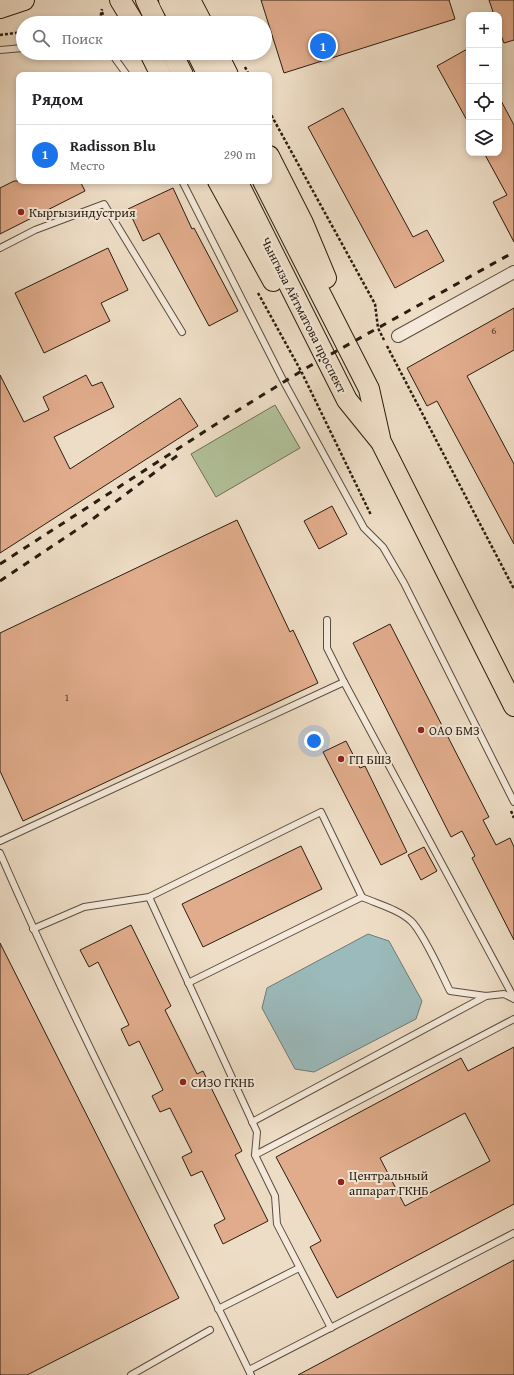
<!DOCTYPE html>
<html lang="ru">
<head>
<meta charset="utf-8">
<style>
	body { margin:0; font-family:"Gentium Book Plus",serif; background:#f2f2f2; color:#202124 }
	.controls { position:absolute; right:12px; top:12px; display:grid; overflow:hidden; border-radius:8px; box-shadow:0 2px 6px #0003 }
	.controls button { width:36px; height:36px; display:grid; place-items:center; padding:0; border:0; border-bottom:1px solid #e0e0e0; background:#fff; color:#202124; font:20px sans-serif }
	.you { position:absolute; left:314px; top:741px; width:14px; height:14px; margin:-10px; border:3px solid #fff; border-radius:50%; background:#1a73e8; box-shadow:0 0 0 6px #1a73e833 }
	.badge { display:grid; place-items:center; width:26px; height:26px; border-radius:50%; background:#1a73e8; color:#fff; font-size:13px; font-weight:700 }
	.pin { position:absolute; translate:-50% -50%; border:2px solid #fff; box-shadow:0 1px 4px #0006 }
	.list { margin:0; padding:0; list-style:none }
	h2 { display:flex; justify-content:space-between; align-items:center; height:52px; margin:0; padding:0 16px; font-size:17px }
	h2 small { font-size:13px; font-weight:400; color:#757577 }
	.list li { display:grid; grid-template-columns:26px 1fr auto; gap:12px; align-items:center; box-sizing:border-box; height:60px; padding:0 16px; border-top:1px solid #e0e0e0 }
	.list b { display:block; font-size:15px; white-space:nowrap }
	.list p { margin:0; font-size:13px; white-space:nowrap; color:#757577 }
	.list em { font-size:13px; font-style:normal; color:#757577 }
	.icon { flex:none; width:22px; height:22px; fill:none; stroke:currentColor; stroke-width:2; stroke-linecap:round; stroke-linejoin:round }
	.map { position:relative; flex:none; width:514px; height:1375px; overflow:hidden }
	.search { position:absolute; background:#fff; box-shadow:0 2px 6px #0003; left:16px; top:16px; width:256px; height:44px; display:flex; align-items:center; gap:10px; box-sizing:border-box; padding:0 14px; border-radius:22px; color:#757577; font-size:15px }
	.panel { position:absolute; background:#fff; box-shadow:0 2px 6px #0003; left:16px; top:72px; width:256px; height:112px; border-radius:8px }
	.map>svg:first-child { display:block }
</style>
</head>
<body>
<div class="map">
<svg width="514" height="1375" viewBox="0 0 514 1375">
	<rect width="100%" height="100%" fill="#eeddc6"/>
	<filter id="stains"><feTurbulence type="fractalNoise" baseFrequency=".005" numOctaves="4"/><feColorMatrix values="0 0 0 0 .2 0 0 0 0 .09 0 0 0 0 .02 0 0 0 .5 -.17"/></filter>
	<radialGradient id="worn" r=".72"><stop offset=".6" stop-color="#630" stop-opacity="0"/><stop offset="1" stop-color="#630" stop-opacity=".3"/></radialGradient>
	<path fill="#b2c29a" stroke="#6e7055" d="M275,405l25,43 -84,49 -25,-43z"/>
	<path fill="#9bbabc" stroke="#6e7b77" d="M368,934l21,7 33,60 -6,18 -102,53 -19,-3 -33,-61 5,-20z"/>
	<g fill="#e1ac8c" stroke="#2a1d10" fill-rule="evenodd">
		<path d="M261,0h188l6,19 -171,54z"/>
		<path d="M489,0h25v40l-10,3 -5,-13v-15h-5z"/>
		<path d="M469,48v76l-32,-58z"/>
		<path d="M499,97l15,28v117l-21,-40 14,-7 -23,-42h15z"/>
		<path d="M343,108l70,129 14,-7 17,31 -49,27 -87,-161z"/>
		<path d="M14,181h66l5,10 -85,43v-46z"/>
		<path d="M173,188l19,41 2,-1 44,83 -29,15 -50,-93 -16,8 -15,-32z"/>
		<path d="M108,248l20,42 -27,13 9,18 -66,32 -29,-60z"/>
		<path d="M514,308v42l-47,26 47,88v80l-77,-143 -10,5 -20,-38z"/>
		<path d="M0,375l24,47 25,-12 -6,-13 43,-22 6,11 10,-4 12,25 -60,30 16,32 110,-71 18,28 -198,127z"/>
		<path d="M332,506l15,28 -28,15 -15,-28z"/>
		<path d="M237,520l53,112 3,-2 25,53 -295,138 -23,-50v-138z"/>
		<path d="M390,624l99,193 -6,3 13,25 14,-7 4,9v93l-42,-82 3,-2 -13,-25 -11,6 -98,-194z"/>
		<path d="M346,741l14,27 5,-2 42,86 -26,13 -58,-113z"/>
		<path d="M301,846l21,43 -119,58 -21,-43z"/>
		<path d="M424,847l13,24 -16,9 -13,-25z"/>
		<path d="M131,925l40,81 -6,4 32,64 6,-3 39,80 -7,4 33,66 -45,23 -9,-19 11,-6 -23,-48 -11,5 -9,-19 10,-5 -22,-44 -10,4 -8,-16 11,-6 -24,-49 -10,5 -8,-17 8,-4 -31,-63 -9,5 -9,-17z"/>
		<path d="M0,943l179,355 -152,77h-27z"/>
		<path d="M514,1047v157l-177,94 -27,-51 11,-6 -45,-84 185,-99 7,13zM465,1113l25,48 -85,45 -25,-48z"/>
		<path d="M514,1260v115h-216z"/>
	</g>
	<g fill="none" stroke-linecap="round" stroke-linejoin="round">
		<defs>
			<g id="service">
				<path d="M0,50l23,-2"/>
				<path d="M109,53l5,4 13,18"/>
				<path d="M182,181l102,201 80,146 19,19 21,36 110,219"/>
				<path d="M0,248l35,-18 69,-26 78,128"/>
				<path d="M327,620v28l17,34 170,316"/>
				<path d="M0,841l344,-159"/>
				<path d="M0,853c77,177 167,348 251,522"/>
				<path d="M149,897l108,235 -2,23 20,41 2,28 54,104"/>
				<path d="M33,929l51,-22 65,-10 172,-85 41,85c15,7 36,12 49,24 12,11 31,54 39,70l36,5 18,-2 10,5"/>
				<path d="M188,983l174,-86"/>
				<path d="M252,1122l234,-126"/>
				<path d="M255,1155l259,-136"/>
				<path d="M218,1309l81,-41"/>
				<path d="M249,1370l265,-137"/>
				<path d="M131,1375l79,-45"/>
			</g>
			<path id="minor" d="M398,336l116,-64"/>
			<g id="primary">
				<path d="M120,0l14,23"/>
				<path d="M146,0l11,23"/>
				<path d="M169,0l12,23"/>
				<path d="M190,0l12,23"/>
				<path d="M0,8l24,-8"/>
				<path d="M150,53l11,22"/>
				<path d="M172,53l11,22"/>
				<path d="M197,53l11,22"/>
				<path d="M217,53l11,22"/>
				<path d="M269,156l34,67 23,55"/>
				<path d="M218,181l55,100"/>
				<path d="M237,181l110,219 34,42 133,264"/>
				<path d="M263,181l106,208 11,49"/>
			</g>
		</defs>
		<use href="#service" stroke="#5b4d3e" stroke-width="8"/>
		<use href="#minor" stroke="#5b4d3e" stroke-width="14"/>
		<use href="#primary" stroke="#2a1d10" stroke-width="22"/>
		<g stroke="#2a1d10" stroke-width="2.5" stroke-dasharray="3 2" stroke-linecap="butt">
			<path d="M102,12l4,11"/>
			<path d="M95,23l5,-4 2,-10"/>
			<path d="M0,35l23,-3"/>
			<path d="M245,67l4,8"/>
			<path d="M269,111l106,193 3,24 6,12"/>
			<path d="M258,293l43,78 70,144"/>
			<path d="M387,346l127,243"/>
			<path d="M511,811l3,7"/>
		</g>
		<use href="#service" stroke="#f4e9da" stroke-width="6"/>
		<use href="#minor" stroke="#f4e9da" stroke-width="12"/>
		<use href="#primary" stroke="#eeddc6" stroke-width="20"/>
		<g stroke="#2a1d10" stroke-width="3" stroke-dasharray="7 7" stroke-linecap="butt">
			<path d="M0,564l227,-147 81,-50 206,-115"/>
			<path d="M0,581l90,-60 88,-66"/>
		</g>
	</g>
	<g fill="#8f2418" stroke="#f4e9da" stroke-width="1.5">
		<circle cx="21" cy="212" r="4"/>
		<circle cx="421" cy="730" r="4"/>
		<circle cx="341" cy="759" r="4"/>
		<circle cx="183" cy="1082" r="4"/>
		<circle cx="341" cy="1182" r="4"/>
	</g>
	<g text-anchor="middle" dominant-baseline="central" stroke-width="4" stroke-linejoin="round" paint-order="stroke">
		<g font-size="11" fill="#58412f">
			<text x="494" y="330">6</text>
			<text x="67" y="697">1</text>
		</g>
		<g font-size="13" fill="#2a1d10" stroke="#f4e9da" text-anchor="start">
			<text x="29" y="212">Кыргызиндустрия</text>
			<text x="429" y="730">ОАО БМЗ</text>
			<text x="349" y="759">ГП БШЗ</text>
			<text x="191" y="1082">СИЗО ГКНБ</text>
			<text x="349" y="1175">Центральный<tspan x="349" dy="15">аппарат ГКНБ</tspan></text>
		</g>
		<g font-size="13" fill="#2a1d10" stroke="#f4e9da">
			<text transform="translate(304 315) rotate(63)">Чынгыза Айтматова проспект</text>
		</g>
	</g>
	<rect width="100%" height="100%" filter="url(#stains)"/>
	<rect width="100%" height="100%" fill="url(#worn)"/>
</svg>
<div class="controls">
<button>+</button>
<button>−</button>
<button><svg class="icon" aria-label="locate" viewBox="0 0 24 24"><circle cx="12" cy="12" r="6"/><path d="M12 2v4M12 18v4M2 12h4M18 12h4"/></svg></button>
<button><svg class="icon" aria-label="layers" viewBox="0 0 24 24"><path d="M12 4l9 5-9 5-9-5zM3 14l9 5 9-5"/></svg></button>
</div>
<div class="you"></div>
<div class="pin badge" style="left:323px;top:46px">1</div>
<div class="search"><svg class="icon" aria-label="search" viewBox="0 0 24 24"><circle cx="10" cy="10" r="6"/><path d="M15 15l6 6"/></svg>Поиск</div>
<section class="panel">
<h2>Рядом<small></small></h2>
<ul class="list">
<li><span class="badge">1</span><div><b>Radisson Blu</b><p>Место</p></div><em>290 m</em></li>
</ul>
</section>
</div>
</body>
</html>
